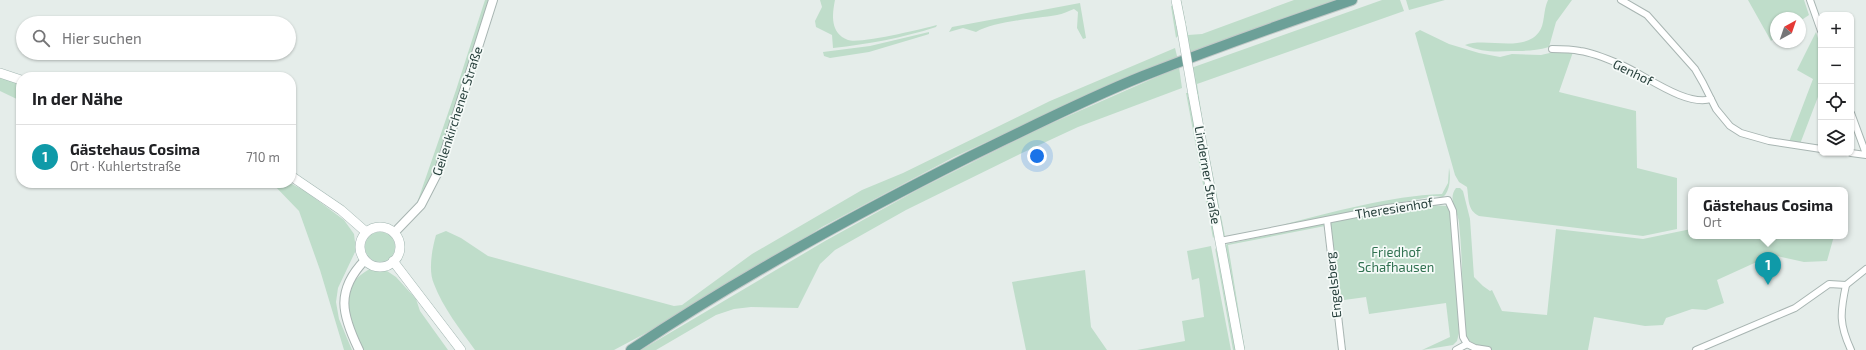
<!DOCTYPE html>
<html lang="de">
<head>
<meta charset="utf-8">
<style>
	body { margin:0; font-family:"Exo 2",sans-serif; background:#f6f6f6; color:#202124 }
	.controls { position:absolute; right:12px; top:12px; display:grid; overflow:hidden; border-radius:8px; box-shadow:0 1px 3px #0004 }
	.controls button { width:36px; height:36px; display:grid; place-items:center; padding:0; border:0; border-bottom:1px solid #e0e0e0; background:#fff; color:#202124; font:20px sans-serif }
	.compass { position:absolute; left:1770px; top:12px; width:36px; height:36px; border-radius:50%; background:#fff; box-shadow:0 1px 3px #0004; rotate:40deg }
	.you { position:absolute; left:1037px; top:156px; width:14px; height:14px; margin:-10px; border:3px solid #fff; border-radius:50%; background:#1a73e8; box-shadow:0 0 0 6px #1a73e833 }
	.badge { display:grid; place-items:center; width:26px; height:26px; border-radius:50%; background:#b45309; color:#fff; font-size:13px; font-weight:700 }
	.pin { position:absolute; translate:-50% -33px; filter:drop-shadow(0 1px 2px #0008) }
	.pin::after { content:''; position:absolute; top:21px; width:14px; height:12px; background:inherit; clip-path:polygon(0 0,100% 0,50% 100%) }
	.popup { position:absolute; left:1688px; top:187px; width:160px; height:52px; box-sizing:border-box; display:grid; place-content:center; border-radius:8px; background:#fff; filter:drop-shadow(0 1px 3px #0005); font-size:13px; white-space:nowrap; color:#757577 }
	.popup b { font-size:15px; color:#202124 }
	.popup::after { content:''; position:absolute; left:50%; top:100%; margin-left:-8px; border:8px solid transparent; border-top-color:#fff }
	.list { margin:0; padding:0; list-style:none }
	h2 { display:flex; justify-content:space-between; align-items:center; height:52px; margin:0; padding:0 16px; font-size:17px }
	h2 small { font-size:13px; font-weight:400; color:#757577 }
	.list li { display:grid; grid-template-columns:26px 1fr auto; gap:12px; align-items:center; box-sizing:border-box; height:64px; padding:0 16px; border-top:1px solid #e0e0e0 }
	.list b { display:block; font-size:15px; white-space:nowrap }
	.list p { margin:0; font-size:13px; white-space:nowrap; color:#757577 }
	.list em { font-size:13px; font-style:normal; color:#757577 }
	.icon { flex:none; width:22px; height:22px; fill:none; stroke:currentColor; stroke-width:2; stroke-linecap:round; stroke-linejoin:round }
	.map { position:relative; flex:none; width:1866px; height:350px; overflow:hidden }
	.search { position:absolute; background:#fff; box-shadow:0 1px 3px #0004; left:16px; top:16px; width:280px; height:44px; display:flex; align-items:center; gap:10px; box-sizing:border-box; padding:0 14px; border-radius:22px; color:#757577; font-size:15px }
	.panel { position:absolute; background:#fff; box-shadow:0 1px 3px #0004; left:16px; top:72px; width:280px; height:116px; border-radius:16px }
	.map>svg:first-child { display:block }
</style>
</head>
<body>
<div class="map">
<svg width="1866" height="350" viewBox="0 0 1866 350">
	<rect width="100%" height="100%" fill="#e5edea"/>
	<g fill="#bfddca">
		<path d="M485,0h4l-54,172 -10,23 -9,11 40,-116z"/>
		<path d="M820,0h15c-3,15 -5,33 13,40 12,4 74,-11 89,-15l-1,2c-34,11 -67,17 -103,21l-1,-13 -16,-8 -1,-6 7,-14z"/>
		<path d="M1177,0h4l7,35 14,-1 92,-34h52l-158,56z"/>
		<path d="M1382,0h18l4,11 -207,73 7,46 21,106 -2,1 -32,-169z"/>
		<path d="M1406,0h39l-36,10z"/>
		<path d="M1548,0h24l-16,22 -7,25c-14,4 -24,4 -38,4 -16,1 -30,1 -46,-6 20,-8 59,8 74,-13 6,-7 4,-22 9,-32z"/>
		<path d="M1748,0h56l5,15 -9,6v-3h-24v19l-5,4z"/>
		<path d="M1080,3l6,35 -3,1 -6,-11 1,-16 -4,-3c-6,2 -11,5 -17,6 -24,4 -62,6 -81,17l-13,-4 -14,4 3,-5z"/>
		<path d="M1173,5l5,31 -2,2 -5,-32z"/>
		<path d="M1420,30l29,14 30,9 21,4 12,-3 29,1 13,-3h19l-14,40 77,19 1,57 40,10v51l-34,7 -164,-20c-12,-6 -10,-17 -12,-29l-8,-5 -4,-7 -40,-142z"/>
		<path d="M929,32v2l-3,1 -57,17 -39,6 -6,-2 -1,-4 47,-6z"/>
		<path d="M1816,32l5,16v41l-21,55 -11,-2 24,-63 -16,-9z"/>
		<path d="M1175,48l3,12 -81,31 -143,66 -132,70 -52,34 -92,55 -64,34h-139c-14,-19 -33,-44 -41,-66 -6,-13 -2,-35 2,-49l10,-4 15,7 27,18 186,50 8,-1 70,-51 110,-64 41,-17 147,-72z"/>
		<path d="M1179,67l3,21 -104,39 -56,26 -116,57 -71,40 -15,14 -22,44 -47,-1 -17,2 -18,6 -60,35h-15l184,-109 94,-52 124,-62z"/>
		<path d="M0,77l21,7v17l-21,-10z"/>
		<path d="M1186,93h2l27,143 -2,2z"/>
		<path d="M1449,168c2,8 1,24 -6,29l-8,-1 -153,29c50,-13 108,-29 160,-31l6,-11z"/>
		<path d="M272,183h18l15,8 39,29 10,14 2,16 -18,38 -2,14 3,17 13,31h-8l-24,-80 -21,-59z"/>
		<path d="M1456,188h4l3,3 7,28 4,58 9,9 7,5 2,-1 10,21 45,4 9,-86 87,10 48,-10v7h143l-7,25 -23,1 -32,-7 -55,25 7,23 -18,7 -14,-1 -26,9 -3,7 -18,1 -51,-9 -6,33h-98c-11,-2 -18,-6 -26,-15 -2,-37 -1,-75 -5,-112 -1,-12 -12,-23 -3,-35z"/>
		<path d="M1431,205l16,1 4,8 8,119 -2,8 -4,4 -31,5 28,-13 -4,-34 -77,11 -3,-17 -29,4 -8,-80z"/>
		<path d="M1323,223l2,3 -97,19 17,105h-3l-19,-102 4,-4z"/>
		<circle cx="380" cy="247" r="15"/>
		<path d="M1211,246l20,104h-94l48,-9 -3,-20 22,-4 -5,-39 -7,2 -5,-29z"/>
		<path d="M1215,248l2,3 19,99h-3z"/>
		<path d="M370,269l17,2 9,6 20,22 4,12 28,39h-85c-12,-29 -30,-62 7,-81z"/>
		<path d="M1085,270l6,57 16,23h-81l-14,-68z"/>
	</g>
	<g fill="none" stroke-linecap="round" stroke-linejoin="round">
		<defs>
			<g id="minor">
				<path d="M1621,0l26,15 48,54 8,14 13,26 14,17 11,7 28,8 52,8"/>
				<path d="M1810,0l11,31"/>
				<path d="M1552,49c9,0 19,0 28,2 15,2 30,9 44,15 22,10 63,41 87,33"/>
				<path d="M1851,113l15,41"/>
				<path d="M1851,153l15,2"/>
				<path d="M1327,220l15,130"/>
				<path d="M1220,241l167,-33 61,-8 5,11 10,126 4,7"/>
				<path d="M1846,285c-6,28 -7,39 5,65"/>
				<path d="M1456,350l11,-6 8,4 13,2"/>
				<path d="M1696,350l99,-42 34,-24 17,1 20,-16"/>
			</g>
			<g id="tertiary">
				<path d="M394,233l27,-28 18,-35 54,-170"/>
				<path d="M359,350c-17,-35 -24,-59 6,-90"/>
			</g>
			<g id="secondary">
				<path d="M1176,0l5,25"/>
				<path d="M0,73l21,7"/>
				<path d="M1193,95l47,255"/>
				<path d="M291,176l50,34 25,22"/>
				<circle cx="380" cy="247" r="20"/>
				<path d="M393,261l68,89"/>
			</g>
			<path id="primary" d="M631,350c107,-72 221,-134 336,-192 58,-28 116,-58 176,-82 69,-27 139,-52 209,-76"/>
		</defs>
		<use href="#minor" stroke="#a8b5b2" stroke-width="8"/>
		<use href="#tertiary" stroke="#a8b5b2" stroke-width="10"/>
		<use href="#secondary" stroke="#a4b8b3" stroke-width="10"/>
		<use href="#primary" stroke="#c2c9c8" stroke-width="12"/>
		<use href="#minor" stroke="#fff" stroke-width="6"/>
		<use href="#tertiary" stroke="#fff" stroke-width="8"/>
		<use href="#secondary" stroke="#fff" stroke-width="9"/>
		<use href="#primary" stroke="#6ca098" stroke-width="10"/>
		<defs>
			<path id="secondary-bridge" d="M1181,25l12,70"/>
		</defs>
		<use href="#secondary-bridge" stroke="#a4b8b3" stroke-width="10" stroke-linecap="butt"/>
		<use href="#secondary-bridge" stroke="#fff" stroke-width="9"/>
	</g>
	<g text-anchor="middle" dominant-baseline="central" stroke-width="3.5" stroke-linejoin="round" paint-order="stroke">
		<g font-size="13" fill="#253e3a" stroke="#f5faf8">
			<text transform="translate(1633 72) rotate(26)">Genhof</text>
			<text transform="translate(457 111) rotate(-72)">Geilenkirchener Straße</text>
			<text transform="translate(1208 175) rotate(80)">Linderner Straße</text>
			<text transform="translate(1394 208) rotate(-9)">Theresienhof</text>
			<text transform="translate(1333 285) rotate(-96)">Engelsberg</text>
		</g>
		<g font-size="13" fill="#317251" stroke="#f5faf8">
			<text x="1396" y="252">Friedhof<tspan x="1396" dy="15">Schafhausen</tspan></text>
		</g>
	</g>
</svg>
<div class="controls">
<button>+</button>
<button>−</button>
<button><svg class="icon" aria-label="locate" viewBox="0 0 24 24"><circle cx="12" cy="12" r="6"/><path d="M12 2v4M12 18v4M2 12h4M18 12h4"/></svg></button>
<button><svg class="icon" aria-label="layers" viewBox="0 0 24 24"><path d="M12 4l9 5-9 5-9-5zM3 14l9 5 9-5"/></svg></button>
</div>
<svg class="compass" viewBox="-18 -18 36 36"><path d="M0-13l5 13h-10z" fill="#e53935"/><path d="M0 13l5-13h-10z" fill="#757577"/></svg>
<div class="you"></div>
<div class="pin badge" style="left:1768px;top:285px;background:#0f9aa8">1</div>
<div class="popup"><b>Gästehaus Cosima</b>Ort</div>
<div class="search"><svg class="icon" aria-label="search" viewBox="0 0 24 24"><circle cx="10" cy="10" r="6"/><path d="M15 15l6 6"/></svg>Hier suchen</div>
<section class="panel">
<h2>In der Nähe<small></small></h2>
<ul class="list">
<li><span class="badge" style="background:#0f9aa8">1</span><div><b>Gästehaus Cosima</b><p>Ort · Kuhlertstraße</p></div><em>710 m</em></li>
</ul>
</section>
</div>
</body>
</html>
